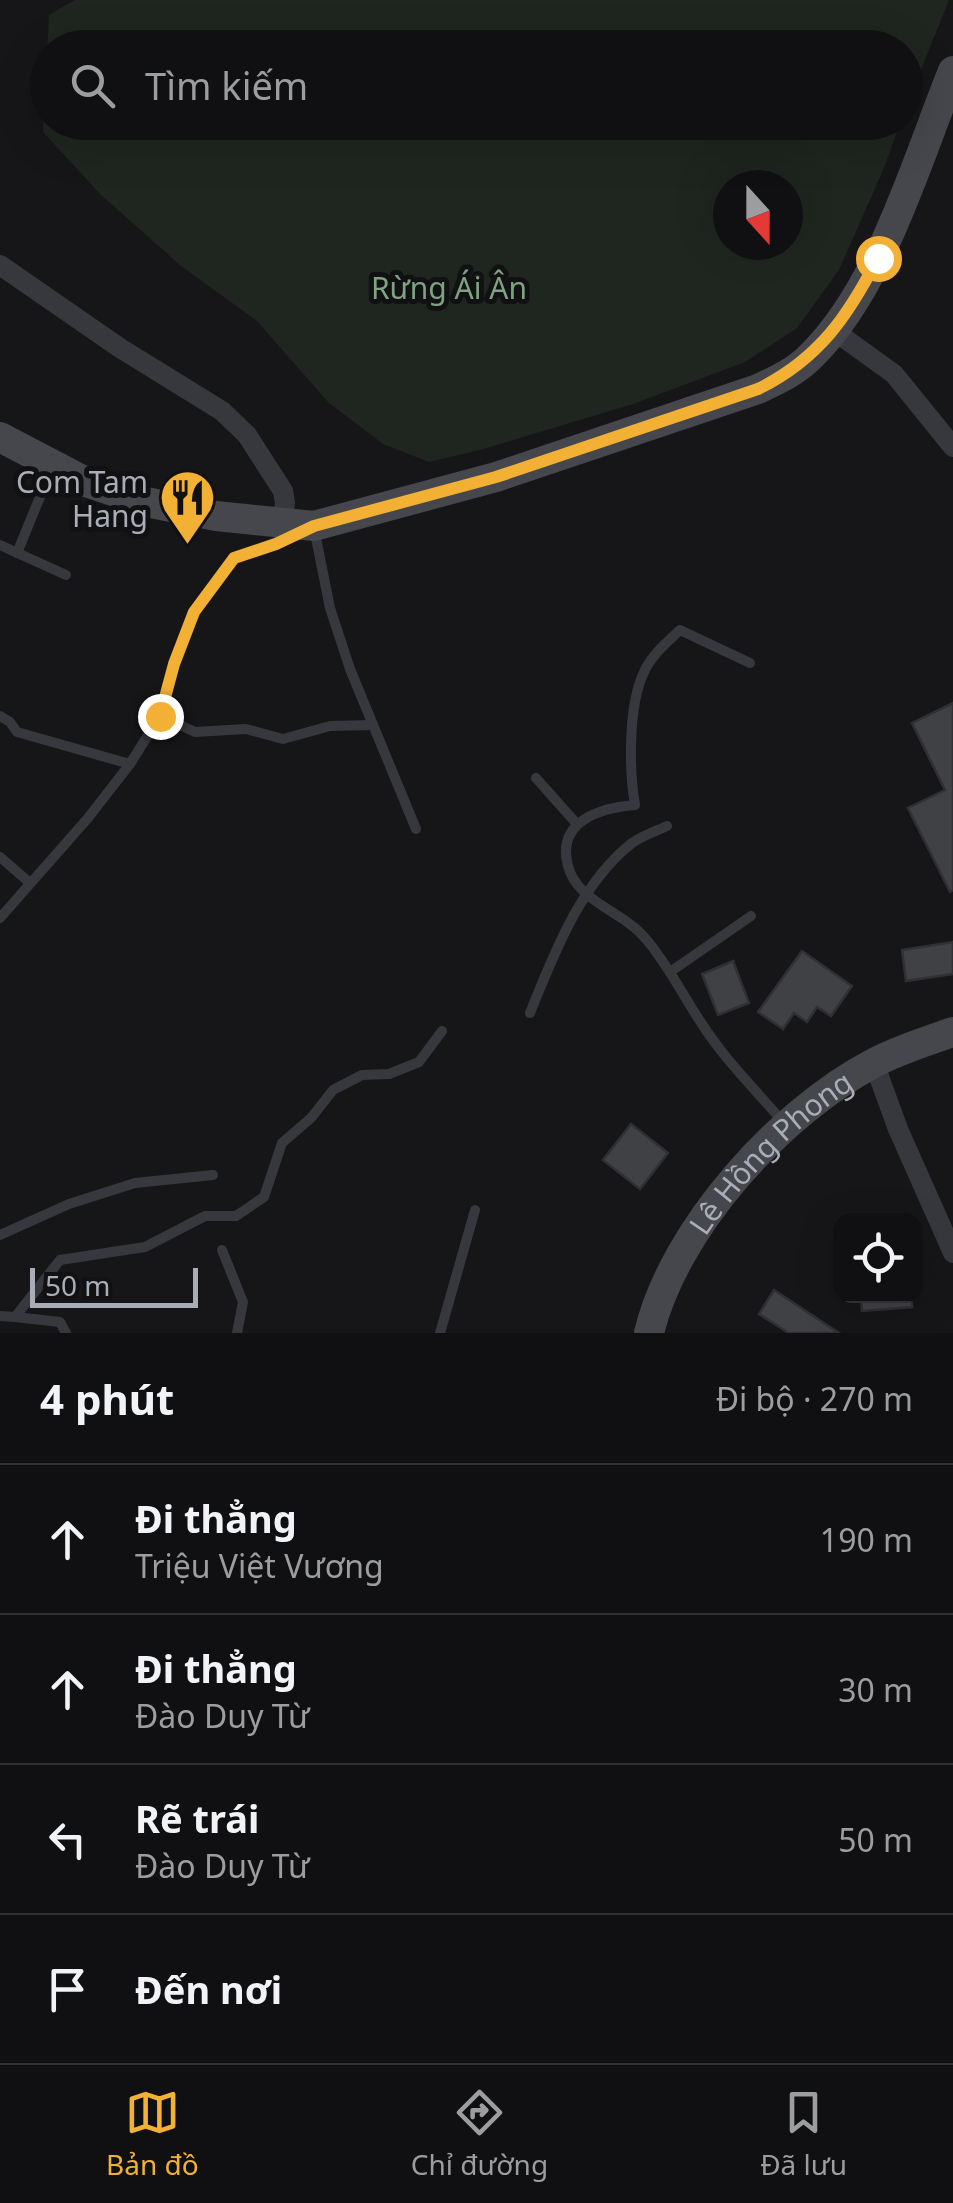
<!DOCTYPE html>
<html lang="vi">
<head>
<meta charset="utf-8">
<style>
	body { margin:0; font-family:"Noto Sans",sans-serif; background:#19191b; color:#f1f3f6 }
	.controls { position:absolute; right:30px; bottom:30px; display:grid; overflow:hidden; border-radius:20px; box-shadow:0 10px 40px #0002 }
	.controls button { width:90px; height:90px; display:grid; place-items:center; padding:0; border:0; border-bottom:2px solid #303032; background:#101012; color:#f1f3f6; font:50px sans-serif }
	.compass { position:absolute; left:713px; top:170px; width:90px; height:90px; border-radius:50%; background:#101012; box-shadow:0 10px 40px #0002; rotate:159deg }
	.scale { position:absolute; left:30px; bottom:25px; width:168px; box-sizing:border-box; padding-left:10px; border:5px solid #a8adb8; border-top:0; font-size:28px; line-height:35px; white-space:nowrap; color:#a8adb8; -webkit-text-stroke:8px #111113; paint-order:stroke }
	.stop { position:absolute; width:30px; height:30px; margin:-22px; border:8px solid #f2b134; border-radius:50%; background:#fff }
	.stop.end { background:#f2b134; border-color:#fff; box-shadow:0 2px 10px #0008 }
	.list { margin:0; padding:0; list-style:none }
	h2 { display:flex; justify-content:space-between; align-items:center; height:130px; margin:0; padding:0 40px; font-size:42px }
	h2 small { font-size:32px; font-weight:400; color:#9c9d9f }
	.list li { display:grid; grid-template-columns:65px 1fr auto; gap:30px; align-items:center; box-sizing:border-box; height:150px; padding:0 40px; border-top:2px solid #303032 }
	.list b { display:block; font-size:38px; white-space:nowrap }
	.list p { margin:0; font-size:32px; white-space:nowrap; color:#9c9d9f }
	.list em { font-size:32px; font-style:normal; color:#9c9d9f }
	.icon { flex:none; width:55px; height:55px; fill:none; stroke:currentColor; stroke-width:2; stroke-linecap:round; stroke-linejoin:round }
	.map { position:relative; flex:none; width:953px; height:1333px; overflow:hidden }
	.search { position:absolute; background:#101012; box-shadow:0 10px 40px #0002; left:30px; right:30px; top:30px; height:110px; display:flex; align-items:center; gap:25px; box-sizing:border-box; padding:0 35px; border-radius:55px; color:#9c9d9f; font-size:38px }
	.sheet { height:730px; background:#101012 }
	nav { display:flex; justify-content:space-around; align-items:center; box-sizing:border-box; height:140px; border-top:2px solid #303032; background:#101012; font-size:28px; color:#9c9d9f }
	nav a { display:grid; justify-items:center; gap:5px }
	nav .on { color:#f2b134 }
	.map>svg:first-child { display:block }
</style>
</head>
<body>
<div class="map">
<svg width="953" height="1333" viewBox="0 0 953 1333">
	<rect width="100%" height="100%" fill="#161618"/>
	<path fill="#1e261f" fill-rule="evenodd" d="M75,0h874l-43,107v-59h-858v74l852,1 -16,45 -45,102 -42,58 -52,34 -112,42 -153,46 -51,12 -46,-18 -55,-42 -71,-81 -76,-55 -80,-71 -58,-63 6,-117zM728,185h60v60h-60z"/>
	<g fill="#404145" stroke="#303034" stroke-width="2.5">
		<path d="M953,703v187l-3,2 -42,-84 37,-18 -33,-67z"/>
		<path d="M953,942v32l-47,7 -4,-31z"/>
		<path d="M802,951l50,35 -21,30 -14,-9 -10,15 -13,-9 -11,16 -25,-17z"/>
		<path d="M733,961l16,42 -31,12 -16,-41z"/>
		<path d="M631,1124l37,29 -28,36 -37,-29z"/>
		<path d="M774,1290l65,43h-50l-30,-19z"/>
		<path d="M861,1296h50l1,11 -50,4z"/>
	</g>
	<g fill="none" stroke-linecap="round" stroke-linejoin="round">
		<g stroke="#37383d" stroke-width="10">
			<path d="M314,528l16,80 20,61 66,160"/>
			<path d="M0,545l66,30"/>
			<path d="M17,553l34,-83"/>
			<path d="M750,663l-70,-33c-13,12 -29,26 -36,42 -16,33 -15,98 -9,133 -35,3 -79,16 -67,61 9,36 55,45 77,72 22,25 37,56 55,83 23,37 55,68 83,101"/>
			<path d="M0,716l10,6 7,10 113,32"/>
			<path d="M160,716l35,16 51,-3 37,10 47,-13 43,-1"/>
			<path d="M536,778l40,45"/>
			<path d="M0,857l30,26"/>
			<path d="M0,918l88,-100 42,-54 30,-48 14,-52 20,-52 40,-54 66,-25"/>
			<path d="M670,972l81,-56"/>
			<path d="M530,1013c24,-59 50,-129 102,-170 10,-7 24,-12 35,-17"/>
			<path d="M0,1235l69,-31 66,-21 78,-8"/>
			<path d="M222,1250l21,52 -6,31"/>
			<path d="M0,1316l15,1 45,-57 85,-13 60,-31h31l28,-19 18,-54 29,-25 22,-28 29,-15 27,-1 30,-12 23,-31"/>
			<path d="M15,1317l45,5 6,11"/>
			<path d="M440,1333l35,-123"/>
		</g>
		<g stroke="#37383d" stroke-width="20">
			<path d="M0,265l120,83 102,63 25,24 36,56 2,12 -3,19"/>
			<path d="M833,330l61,44 59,73"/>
			<path d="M874,1063l24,66 55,124"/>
		</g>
		<g stroke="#45474d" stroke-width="30">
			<path d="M0,437l86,45 60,20 70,14 98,10 182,-49 262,-88c19,-9 37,-17 52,-32 71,-69 106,-195 143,-286"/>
			<path id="s1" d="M649,1333c25,-104 131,-221 225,-270 24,-13 53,-22 79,-31"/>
		</g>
	</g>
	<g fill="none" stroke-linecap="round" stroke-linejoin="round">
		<path stroke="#f2b134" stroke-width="12" d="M160,716l14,-52 20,-52 40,-54 42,-14 38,-18 182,-49 262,-88c61,-30 90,-73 120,-131"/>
	</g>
	<defs>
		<symbol id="restaurant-pin" viewBox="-11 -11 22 30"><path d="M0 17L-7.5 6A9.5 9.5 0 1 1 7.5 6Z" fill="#f2b134" stroke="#111113"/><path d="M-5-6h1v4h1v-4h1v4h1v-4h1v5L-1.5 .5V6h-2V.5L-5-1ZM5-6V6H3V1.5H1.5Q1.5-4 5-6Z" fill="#111"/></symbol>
	</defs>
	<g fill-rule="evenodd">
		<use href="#restaurant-pin" x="156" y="466" width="63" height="86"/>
	</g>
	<g text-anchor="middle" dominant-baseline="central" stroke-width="10" stroke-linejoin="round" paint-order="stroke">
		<g font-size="30" fill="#7fa381" stroke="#111113">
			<text x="449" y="287">Rừng Ái Ân</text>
		</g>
		<g font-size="30" fill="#a8adb8" stroke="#111113" text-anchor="end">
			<text x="148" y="481">Com Tam<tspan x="148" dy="34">Hang</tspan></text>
		</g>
		<g font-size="30" fill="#a8adb8" stroke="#111113">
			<text stroke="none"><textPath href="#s1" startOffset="222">Lê Hồng Phong</textPath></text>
		</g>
	</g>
</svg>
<div class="controls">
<button><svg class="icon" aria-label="locate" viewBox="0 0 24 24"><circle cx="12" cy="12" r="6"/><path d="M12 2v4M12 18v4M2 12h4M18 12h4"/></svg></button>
</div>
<svg class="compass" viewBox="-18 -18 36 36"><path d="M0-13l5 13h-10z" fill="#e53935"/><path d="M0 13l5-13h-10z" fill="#9c9d9f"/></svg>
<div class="scale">50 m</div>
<div class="stop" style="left:878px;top:258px"></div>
<div class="stop end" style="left:160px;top:716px"></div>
<div class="search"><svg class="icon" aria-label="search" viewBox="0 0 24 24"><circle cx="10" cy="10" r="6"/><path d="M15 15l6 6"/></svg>Tìm kiếm</div>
</div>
<section class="sheet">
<h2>4 phút<small>Đi bộ · 270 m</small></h2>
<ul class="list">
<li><svg class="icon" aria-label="ahead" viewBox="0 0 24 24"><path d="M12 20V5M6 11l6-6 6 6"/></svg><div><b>Đi thẳng</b><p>Triệu Việt Vương</p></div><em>190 m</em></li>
<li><svg class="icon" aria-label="ahead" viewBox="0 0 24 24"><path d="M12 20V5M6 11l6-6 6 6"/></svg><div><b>Đi thẳng</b><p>Đào Duy Từ</p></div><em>30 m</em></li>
<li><svg class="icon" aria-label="left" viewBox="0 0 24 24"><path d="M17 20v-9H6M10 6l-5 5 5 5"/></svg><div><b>Rẽ trái</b><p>Đào Duy Từ</p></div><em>50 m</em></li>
<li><svg class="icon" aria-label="arrive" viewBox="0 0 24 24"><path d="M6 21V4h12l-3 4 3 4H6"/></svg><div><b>Đến nơi</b></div></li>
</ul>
</section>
<nav>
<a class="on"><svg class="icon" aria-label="map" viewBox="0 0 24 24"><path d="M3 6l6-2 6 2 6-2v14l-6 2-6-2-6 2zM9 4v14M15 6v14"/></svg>Bản đồ</a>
<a><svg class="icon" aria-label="directions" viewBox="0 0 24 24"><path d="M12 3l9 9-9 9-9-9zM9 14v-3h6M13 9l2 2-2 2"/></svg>Chỉ đường</a>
<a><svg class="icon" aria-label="saved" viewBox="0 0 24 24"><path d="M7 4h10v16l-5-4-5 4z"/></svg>Đã lưu</a>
</nav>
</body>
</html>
